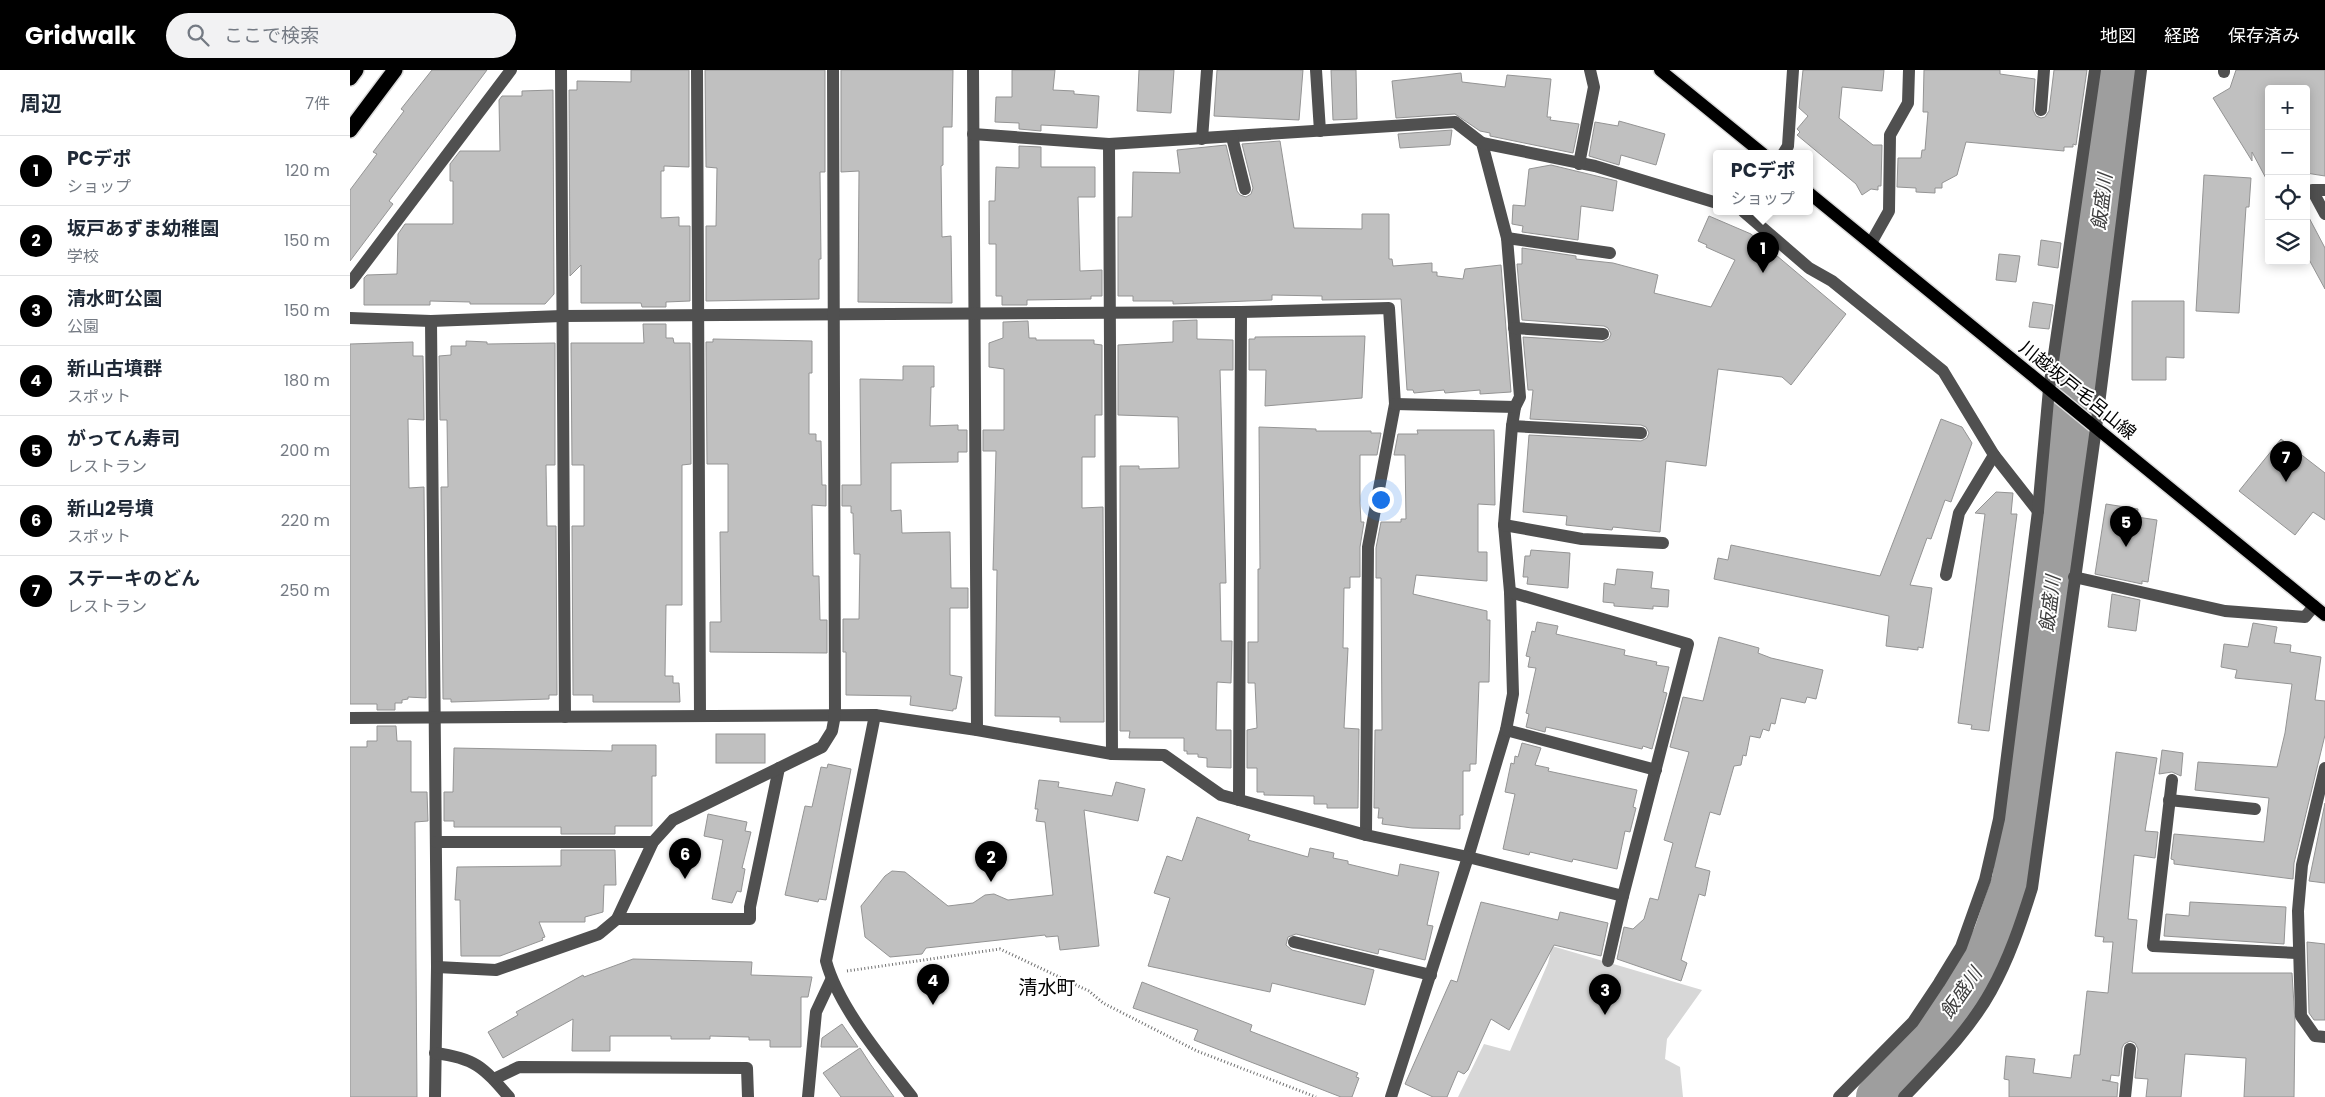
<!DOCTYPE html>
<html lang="ja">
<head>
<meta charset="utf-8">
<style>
	body { margin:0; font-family:Poppins,"Noto Sans JP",sans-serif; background:#f2f2f3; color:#1f2937 }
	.controls { position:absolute; right:15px; top:15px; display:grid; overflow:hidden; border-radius:5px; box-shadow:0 2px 12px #0003 }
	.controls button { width:45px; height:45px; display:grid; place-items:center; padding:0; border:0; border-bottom:1px solid #e0e1e3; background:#fff; color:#1f2937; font:25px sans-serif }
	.you { position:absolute; left:1030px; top:429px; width:18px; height:18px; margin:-12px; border:4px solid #fff; border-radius:50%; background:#1a73e8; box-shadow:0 0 0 8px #1a73e833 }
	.badge { display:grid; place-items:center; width:32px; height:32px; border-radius:50%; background:#000; color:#fff; font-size:16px; font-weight:700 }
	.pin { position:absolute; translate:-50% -41px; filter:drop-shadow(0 1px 2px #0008) }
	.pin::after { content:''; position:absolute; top:26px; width:18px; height:15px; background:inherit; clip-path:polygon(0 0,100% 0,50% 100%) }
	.popup { position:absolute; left:1363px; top:80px; width:100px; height:65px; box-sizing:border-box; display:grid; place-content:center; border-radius:5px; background:#fff; filter:drop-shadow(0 1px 4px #0005); font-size:16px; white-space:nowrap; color:#747a83 }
	.popup b { font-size:19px; color:#1f2937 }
	.popup::after { content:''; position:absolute; left:50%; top:100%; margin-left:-10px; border:10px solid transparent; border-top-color:#fff }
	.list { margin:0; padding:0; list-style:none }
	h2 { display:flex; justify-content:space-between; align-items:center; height:65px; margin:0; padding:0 20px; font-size:21px }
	h2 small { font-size:16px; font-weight:400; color:#747a83 }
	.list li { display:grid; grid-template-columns:32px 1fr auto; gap:15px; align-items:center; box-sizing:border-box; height:70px; padding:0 20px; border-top:1px solid #e0e1e3 }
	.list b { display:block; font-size:19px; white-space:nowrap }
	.list p { margin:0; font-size:16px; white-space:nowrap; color:#747a83 }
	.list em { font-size:16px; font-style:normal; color:#747a83 }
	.icon { flex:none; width:28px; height:28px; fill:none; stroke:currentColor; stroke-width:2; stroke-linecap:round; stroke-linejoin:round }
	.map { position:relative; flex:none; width:1975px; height:1027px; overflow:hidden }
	header { display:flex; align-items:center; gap:30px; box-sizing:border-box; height:70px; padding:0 25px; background:#000; color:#fff }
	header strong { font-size:24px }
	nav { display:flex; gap:28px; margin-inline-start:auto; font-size:18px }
	.search { width:350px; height:45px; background:#f2f2f3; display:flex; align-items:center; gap:12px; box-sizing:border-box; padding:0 18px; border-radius:28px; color:#747a83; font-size:19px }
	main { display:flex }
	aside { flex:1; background:#fff }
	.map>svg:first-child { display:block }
</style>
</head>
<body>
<header>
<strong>Gridwalk</strong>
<div class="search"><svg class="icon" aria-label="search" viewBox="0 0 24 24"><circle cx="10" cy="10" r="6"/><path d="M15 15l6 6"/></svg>ここで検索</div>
<nav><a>地図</a><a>経路</a><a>保存済み</a></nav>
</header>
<main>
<aside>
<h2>周辺<small>7件</small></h2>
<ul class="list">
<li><span class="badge">1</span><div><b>PCデポ</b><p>ショップ</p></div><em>120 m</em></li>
<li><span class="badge">2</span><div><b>坂戸あずま幼稚園</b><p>学校</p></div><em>150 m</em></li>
<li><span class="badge">3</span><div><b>清水町公園</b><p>公園</p></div><em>150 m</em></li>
<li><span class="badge">4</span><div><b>新山古墳群</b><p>スポット</p></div><em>180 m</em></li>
<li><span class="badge">5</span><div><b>がってん寿司</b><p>レストラン</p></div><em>200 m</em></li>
<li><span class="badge">6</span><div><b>新山2号墳</b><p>スポット</p></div><em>220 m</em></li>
<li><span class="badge">7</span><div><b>ステーキのどん</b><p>レストラン</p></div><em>250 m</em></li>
</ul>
</aside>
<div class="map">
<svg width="1975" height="1027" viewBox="0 0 1975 1027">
	<rect width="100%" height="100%" fill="#fff"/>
	<path fill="#d7d7d7" d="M1202,876l150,44 -35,49 -2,20 15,8 3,30h-225l26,-53 26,7 38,-88z"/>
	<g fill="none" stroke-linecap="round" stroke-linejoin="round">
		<path stroke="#9e9e9e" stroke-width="44" d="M1528,1027l39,-43 59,-79 19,-39 19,-56 15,-100 27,-234 63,-476"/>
	</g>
	<g fill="#c0c0c0" stroke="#949494">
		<path d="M82,0h55l-98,131 4,3 -43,57v-71l27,-36 -4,-2 31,-41 -3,-2z"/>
		<path d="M281,0h58v97l-25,-1v5h-3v47l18,-1v9h11v75l-24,1v5h-24l-1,-4h-60v-38l-11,11 -1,-186h8v-9l54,1z"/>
		<path d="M355,0h120v102h-5l1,87h-2v40l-113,2v-75h10l1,-58 -11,-1z"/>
		<path d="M491,0h112l-1,57h-9v38l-2,1 1,71 9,-1 1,67 -94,-1 1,-131 -18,1z"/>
		<path d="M662,0h43l-2,20 21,1v3l25,2 -2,32 -56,-3v6l-22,-2v-6l-24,-1 1,-25h16z"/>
		<path d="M789,0h35l-3,43 -34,-2z"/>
		<path d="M867,0h86l-4,50 -85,-4z"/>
		<path d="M981,0h25l1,49 -24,1z"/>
		<path d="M1453,0h81l-2,21 -40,-4 -3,31 34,27h9l-1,41h-3v4l-7,-1 -9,6 -6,-11 -59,-49 3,-3 -3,-3 11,-13 -9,-8z"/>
		<path d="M1574,0h76v4l35,5 -2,31 3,6 5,2 4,-1 4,-6 5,-41h33l-11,75 -3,-1v3h-9v4l-98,-9 -9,33 -15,8v5h-7v5l-19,-1v-4l-19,-1 1,-29h23l1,-8h3l3,-38h-5z"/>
		<path d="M1886,0h89v106l-19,-3v-84h-37v95l-17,-32v9l-39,-63 17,-10z"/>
		<path d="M1111,3l1,9 43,5 2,-12 44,4 -4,38h4l-1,3 29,4 -6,29 -83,-17v-3l-10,-2 -25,-17 -59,4 -4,-37z"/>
		<path d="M203,20l1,204 -9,10h-75v-2l-40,-1v4h-66v-27l3,-3 30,-1 1,-40 7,-10h48v-43h-3v-17l10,-13h40l-1,-51 3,-4h20v-5z"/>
		<path d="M1269,51l46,13 -9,31 -35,-10 -2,10 -30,-9 6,-34 23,4z"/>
		<path d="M1102,60l-2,15 -50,3 -2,-14z"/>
		<path d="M930,71l14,87 68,1v-15h27v45h3l1,7 39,-3v9h5v4l26,3 2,-10 36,-4 10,127 -31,2v-4l-35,3 -1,-3 -30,3 -1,-3h-6l-6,-91 -79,1v-4l-50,-1v5l-99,4v-3h-40v-5h-15v-79h14l1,-45 47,1 -3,-23 49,-5 11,46 3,4 6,2 5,-3 2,-6 -11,-44z"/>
		<path d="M669,76l22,1v20h54v30h-17l2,74 22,-1v26h-11v3l-64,1v5h-25v-9h-6v-52h-7v-43h6l1,-34 23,1z"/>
		<path d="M1201,95l66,16 -4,30 -32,-5 -3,34 -56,-8 1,-6 -11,-2 1,-19 12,1 4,-37z"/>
		<path d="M1854,105l47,3 -2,29h-3l-7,106 -43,-2z"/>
		<path d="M1956,142l19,36v41l-19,-35z"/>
		<path d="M1359,146l42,18 95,80 -55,71 -9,-8 -64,-8 -12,97 -40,-5 -6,71 -47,-5 -1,3 -46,-5 1,-9 -44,-4 6,-77 112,6 6,-3 2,-5 -3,-6 -5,-2 -111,-6 3,-29h-5l-5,-53 79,5 7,-3 2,-5 -3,-6 -4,-2 -82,-6 -5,-56h5v-16l54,8v3l37,4 45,12 -4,18 57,14 24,-47 -29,-13 1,-2 -9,-4z"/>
		<path d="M1691,170l20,3 -3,25 -20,-3z"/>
		<path d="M1649,184l21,2 -4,26 -20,-2z"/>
		<path d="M1782,231h52v57l-18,-1v23h-34z"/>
		<path d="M1683,232l20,3 -4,24 -20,-2z"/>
		<path d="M847,250v19l36,1v30h-13l6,213h-6l1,58h11l-1,42 -14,-1 -1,48h15v38l-24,-1v-9l-9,-1v-3h-11v-3h-3v-13h-55l1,-7h-10v-265h19v3l40,-1 -1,-51 -60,-2v-70l55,-3v-21z"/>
		<path d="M678,251l1,17h7v2h58v4l8,1v70h-7v42h-13v51l21,-1 1,215h-44v-5l-65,-1 2,-146h-4l3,-119h-13v-21h21v-61l-15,-2v-24l14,-5v-16z"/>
		<path d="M293,254h23v14h7l1,5h16l1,121 -9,1v140h-16l-1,71h8v7h6l1,19h-87v-7h-20l-1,-169h12v-61h-12l-1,-122h73z"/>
		<path d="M1015,266l-3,62 -97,8 1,-36h-17v-31h6v-2z"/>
		<path d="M363,269l99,2v32h-3v61h7v7h5l1,44h4v21l-14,-1 1,71h6l1,44h7v33l-117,-1v-30h11l-1,-90h8v-68h-21l-1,-122h7z"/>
		<path d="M116,271l21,1v2l68,-1v122h-9l1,61h9l1,169h-8v4l-98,3v-3h-8l-2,-212h7l-1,-67h-7l-1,-64 12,-1v-9h15z"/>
		<path d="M63,272v14h10l1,64 -16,-1 1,69 15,-1 2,211 -18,-1v2l-6,1v3h-7v7h-18v-6h-27v-360z"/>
		<path d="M553,296h31v21h-3l-1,39 28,-1v5h9v22h-9v10l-67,1v48l10,-1 1,23 48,-1 1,56h17v20h-18v67l12,2 -6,32h-3v2l-43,-6 1,-9 -65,-1v-43h-3v-33h16l1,-65h-6l-1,-41h-2v-7h-9v-21h19l-1,-106 43,1z"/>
		<path d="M1591,349l21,8 10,16 -21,59 -6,-2 -14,39 -4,-1 -17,47 22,3 -9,60 -5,-1v3l-32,-4 3,-30 -175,-37 4,-21 10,2 3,-15 149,31z"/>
		<path d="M909,357l57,2v2h55v2h10l-4,22h-17v48l1,19h3l-4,25v30h-10v11h-6l-1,60h5l-4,80 15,1 -1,79h-31v-4h-13v-8l-50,-1v-3h-7v-24h-10v-38l10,-2 -2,-45h-7v-41h10v-73h2z"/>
		<path d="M1067,360h77l1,75 -17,-1v48h9v29l-71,-6 -3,19 74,17v9h3l-1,62h-10l-3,82h-6v7h-7v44h-3v14l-48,-1 -30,-4 1,-6h-5l1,-10h-5l1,-78h7l-1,-152h-5v-30l5,-26h20v-3h5l-1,-64h-11l4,-21h20z"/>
		<path d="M1931,369l44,34v47l-12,-8 -18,23 -56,-44z"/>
		<path d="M1646,422l17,1 -2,21h6l-28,217 -18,-2 1,-4 -14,-2 27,-209 -10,-1z"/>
		<path d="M1756,434l32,5 -1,8 20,3 -9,62 -6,-1v3l-47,-10z"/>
		<path d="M1181,480l39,3 -2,35 -41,-4 1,-7h-5l2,-21h5z"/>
		<path d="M1267,499l36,3 -2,16 18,2 -1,17 -15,-1v3l-39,-3v-3l-11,-1 1,-19 11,2z"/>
		<path d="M1762,524l28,6 -4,31 -28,-4z"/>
		<path d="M1187,552l21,4 -2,8 69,16 -1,5 33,7 -1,3 13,2 -6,25 4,1 -15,56 -9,-3 -1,3 -82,-19 -14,-3 -1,5 -19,-5 3,-13 -3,-1 10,-45 -8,-1 2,-10 -4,-1 6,-25 3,1z"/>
		<path d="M1903,553l24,4 -3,16 17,2 -1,7 31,5 -6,43 10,1v34l-31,128 -1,16 -119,-15v-4l-3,-1 3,-25 90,8 5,-44 -74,-8 3,-28 79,5 8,-34 7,-49 -57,-6 2,-8 -16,-3 3,-23 24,3z"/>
		<path d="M1369,567l40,11 -1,5 13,5 52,12 -7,29 -9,-2 -2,6 -24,-5 -6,26 -4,-1 -2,8 -6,-2 -3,9 -10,-2 -4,20 -3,-1 -2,10 -7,1 -14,49 -10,-3 -15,55 15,4 -5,25 -6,-2 -18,66 6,3 -6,18 -64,-22 7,-32 9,2 11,-10 6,-21 8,2 15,-57 -9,-3 25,-88 -19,-5 13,-50 20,4z"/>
		<path d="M27,656h19l1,15h14v51h16l1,29 -13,1 2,275h-67v-350h17v-6h10z"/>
		<rect x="366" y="664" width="49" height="29"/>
		<path d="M1172,673l19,5 -6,17 14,3 -1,3 89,19 -4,17 3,1 -6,24 -5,-1 -8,38 -44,-10 -1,3 -42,-10 -1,3 -26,-6 12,-55 -10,-2 6,-29 3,1 1,-8 3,1z"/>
		<path d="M262,675h44v31h-4v50h-37v8h-54v-7h-107v-6h-10v-29h9l1,-44 158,3z"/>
		<path d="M1812,680l21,3 -2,23 -9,-4 -13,2z"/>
		<path d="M1766,682l41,6 -12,73 13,1 -3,26 -21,-3 -6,64 9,1 -5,53h160l3,48 -1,76h-50l2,-39 -61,-4 -4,43h-35l2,-18 -13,-1 3,-29 -3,-6 -5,-2 -6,3 -2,4 -3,28 -8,-1 -1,6 -8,-1 16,3 -1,14h-108v-17l-5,-1 2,-23 29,3 -2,14 38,5 3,-23h6l7,-64 21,2 5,-51h-10l1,-5 -9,-1z"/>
		<path d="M478,694l23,5 -25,131 -7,-1 -1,3 -33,-7 20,-89 7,1 9,-40 6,1z"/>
		<path d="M689,710l20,2 -1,5 54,9 4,-14 29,7 -7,32 -54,-11 15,136 -39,4 -2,-14 -12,1 -1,-2 -119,13 -4,6 -32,3 -25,-20 -4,-31 24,-30 7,-5 13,1 43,34 25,-3 12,-8 9,-1 14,6 45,-5 -8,-73 -9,-1 2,-12h-3z"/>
		<path d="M1975,733v80l-16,-2z"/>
		<path d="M358,744l39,8 -2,9 6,1 -9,36 3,1 -4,23 -4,-1 -5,12 -20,-4 11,-59 -19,-4z"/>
		<path d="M847,747l53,18 -2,5 60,17 2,-9 24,5 -1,5 15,3v3l50,12 2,-12 39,8 -12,53 6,1 -8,34 -46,-11 -1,5 -82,-20 -8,3 -2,8 6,5 82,20 -9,35 -93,-22 -2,9 -122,-26 22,-68 -16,-5 13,-37 15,5z"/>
		<path d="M211,780h54l1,35h-12l-1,27 -18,5v5h-46l6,15 -3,1 1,2 -43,16h-39l-1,-56h-5l2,-33 104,-1z"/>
		<path d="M1131,832l77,18 2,-8 48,11 -7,33 -47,-11 -45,85 -18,-11 -23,51 -4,4 -6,-3 -11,26h-14l-28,-13 46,-104 6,2z"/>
		<path d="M1840,832l96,5 -2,37 -120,-8 2,-22 23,2z"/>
		<path d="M1957,872l18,2v76h-11l-5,-7z"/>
		<path d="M283,889l119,3 -1,13 61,2 -4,20h-7v50h-31v-7h-21v-3l-39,-1v3h-39v-3h-61v15h-38l1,-32 -70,39 -15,-26 30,-17 -2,-3 67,-37 1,2z"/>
		<path d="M792,912l110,43 -2,6 108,42 -2,4 3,1 -7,19h-11l-147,-57 4,-10 -65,-22z"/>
		<path d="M492,954l16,23h-37l1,-9z"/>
		<path d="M510,978l11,17 23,32h-53l-18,-24z"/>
	</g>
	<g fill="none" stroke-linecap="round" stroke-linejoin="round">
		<defs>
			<g id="major">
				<path d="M1310,0l103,84"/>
				<path d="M1459,123l516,422"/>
			</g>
			<g id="highway">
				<path d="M0,8l6,-8"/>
				<path d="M0,60l45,-60"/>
			</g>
		</defs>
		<use href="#major" stroke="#dbdbdb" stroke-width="15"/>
		<use href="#highway" stroke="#dbdbdb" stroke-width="18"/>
		<path stroke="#727272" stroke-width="3" stroke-dasharray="1 2.5" stroke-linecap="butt" d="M497,901l153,-22 89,42 14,12 94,48 119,46"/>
		<g stroke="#505050" stroke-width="12">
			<path d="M211,0l4,647"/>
			<path d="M347,0l3,645"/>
			<path d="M623,0l4,660"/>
			<path d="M966,0l4,61"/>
			<path d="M1874,2v-2"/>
			<path d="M1691,40l3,-40"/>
			<path d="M623,64l136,10 346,-22 27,21 25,95 13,159 -5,10 -3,19 -8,99 6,67 3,102 -7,36 -38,127 -77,240"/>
			<path d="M882,67l13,52"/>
			<path d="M852,69l5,-69"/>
			<path d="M1132,73l113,23 122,37"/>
			<path d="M759,74l3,610"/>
			<path d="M1433,84l5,-8 5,-76"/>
			<path d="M1229,94l15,-77 -4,-17"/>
			<path d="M1975,120h-13l13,24"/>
			<path d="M1394,142l65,56 23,13 111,90 51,84 44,56"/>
			<path d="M1157,168l103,15"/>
			<path d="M1521,173l18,-32 1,-76 18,-32 1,-33"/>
			<path d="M0,213l161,-213"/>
			<path d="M0,248l81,3 131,-5 679,-4 148,-4 6,96 -27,143 -2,288"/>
			<path d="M81,251l6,646 -2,130"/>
			<path d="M1164,258l89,6"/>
			<path d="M1045,334l120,3"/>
			<path d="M1162,356l129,7"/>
			<path d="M1154,455l78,14 81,4"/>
			<path d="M1596,505l13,-62 35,-58"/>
			<path d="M1724,507l151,34 80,6 9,-11"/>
			<path d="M525,645l-49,246c12,45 57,99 86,136"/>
			<path d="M0,648l525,-3 102,15 135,24 52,1 57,40 145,40 102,22 155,39 65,-252 -178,-52"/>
			<path d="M1156,660l150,40"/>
			<path d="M1975,698l-23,97 -4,46 3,105 14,20 10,1"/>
			<path d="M1822,710l-19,166 144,7"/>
			<path d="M889,730l2,-488"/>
			<path d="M1819,730l86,9"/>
			<path d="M86,772h217"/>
			<path d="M267,849h133v-12l29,-139"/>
			<path d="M944,872l137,33"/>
			<path d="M1258,891l15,-65"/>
			<path d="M87,897l59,3 103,-36 18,-15 36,-77 20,-22 149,-73 10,-16 3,-16 -2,-645"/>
			<path d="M85,983c40,5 48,14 74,44"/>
			<path d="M144,1009l25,-12 228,1 1,29"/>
			<path d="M458,1027l8,-85 15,-32"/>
			<path d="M1489,1027l74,-75 26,-39 22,-36 24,-67 14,-61 39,-308 11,-122 46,-319"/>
			<path d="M1554,1027c31,-33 65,-66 87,-106 18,-32 30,-68 41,-103l64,-460 45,-358"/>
			<path d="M1775,1027l5,-48"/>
		</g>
		<use href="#major" stroke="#000" stroke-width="12"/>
		<use href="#highway" stroke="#000" stroke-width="15"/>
	</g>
	<g text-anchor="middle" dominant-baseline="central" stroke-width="4" stroke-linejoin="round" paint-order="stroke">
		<g font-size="18" fill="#000" stroke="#fff">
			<text transform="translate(1728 320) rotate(39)">川越坂戸毛呂山線</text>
		</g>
		<g font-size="19" font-style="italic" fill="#3f3f3f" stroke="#fff">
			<text transform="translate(1752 132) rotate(-83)">飯盛川</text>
			<text transform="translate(1700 534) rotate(-83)">飯盛川</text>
			<text transform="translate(1611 923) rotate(-55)">飯盛川</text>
		</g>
		<g font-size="19" fill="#000" stroke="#fff">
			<text x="697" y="917">清水町</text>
		</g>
	</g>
</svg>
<div class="controls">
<button>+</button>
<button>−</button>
<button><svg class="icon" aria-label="locate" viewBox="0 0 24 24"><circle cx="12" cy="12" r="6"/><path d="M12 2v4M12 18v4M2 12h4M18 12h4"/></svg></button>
<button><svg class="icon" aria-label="layers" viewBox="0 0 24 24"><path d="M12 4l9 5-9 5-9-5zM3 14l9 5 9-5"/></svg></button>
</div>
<div class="you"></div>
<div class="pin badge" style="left:1413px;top:203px">1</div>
<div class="popup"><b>PCデポ</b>ショップ</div>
<div class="pin badge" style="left:641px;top:812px">2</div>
<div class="pin badge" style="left:1255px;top:945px">3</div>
<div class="pin badge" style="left:583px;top:935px">4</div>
<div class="pin badge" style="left:1776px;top:477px">5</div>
<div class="pin badge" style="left:335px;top:809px">6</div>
<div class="pin badge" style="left:1936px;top:412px">7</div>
</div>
</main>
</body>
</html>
